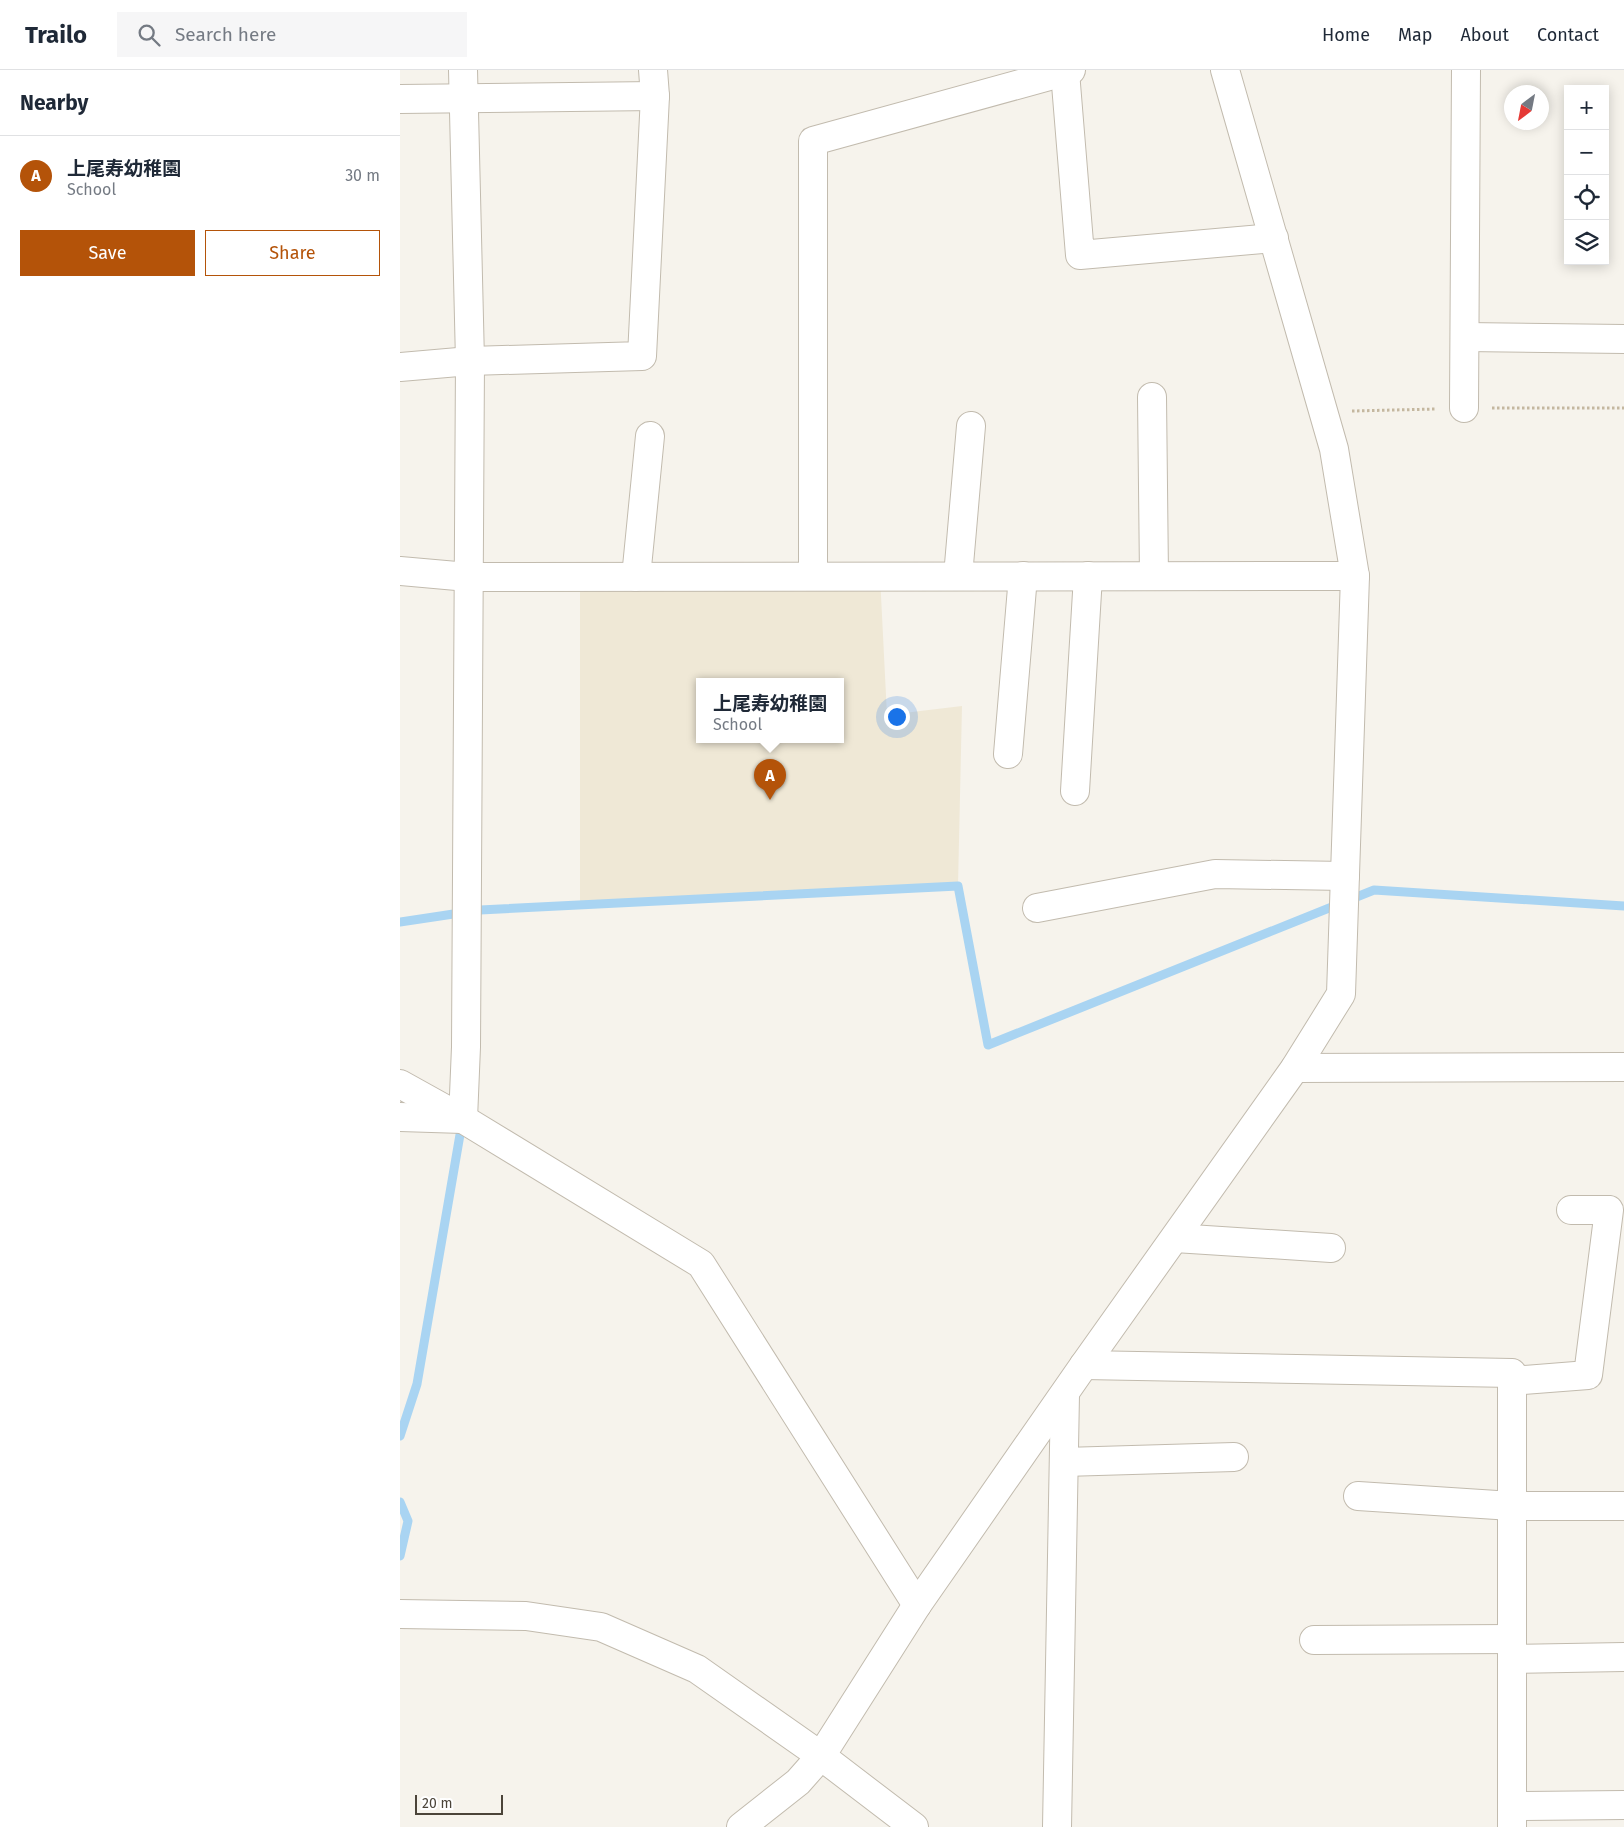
<!DOCTYPE html>
<html lang="en">
<head>
<meta charset="utf-8">
<style>
	body { margin:0; font-family:"Fira Sans","Noto Sans JP",sans-serif; background:#f6f6f7; color:#1f2937 }
	.controls { position:absolute; right:15px; top:15px; display:grid; overflow:hidden; border-radius:0px; box-shadow:0 2px 12px #0003 }
	.controls button { width:45px; height:45px; display:grid; place-items:center; padding:0; border:0; border-bottom:1px solid #e0e1e3; background:#fff; color:#1f2937; font:25px sans-serif }
	.compass { position:absolute; left:1104px; top:15px; width:45px; height:45px; border-radius:50%; background:#fff; box-shadow:0 2px 12px #0003; rotate:212deg }
	.scale { position:absolute; left:15px; bottom:12px; width:88px; box-sizing:border-box; padding-left:5px; border:2px solid #4b4439; border-top:0; font-size:14px; line-height:18px; white-space:nowrap; color:#4b4439; -webkit-text-stroke:4px #fff; paint-order:stroke }
	.you { position:absolute; left:496px; top:646px; width:18px; height:18px; margin:-12px; border:4px solid #fff; border-radius:50%; background:#1a73e8; box-shadow:0 0 0 8px #1a73e833 }
	.badge { display:grid; place-items:center; width:32px; height:32px; border-radius:50%; background:#b45309; color:#fff; font-size:16px; font-weight:700 }
	.pin { position:absolute; translate:-50% -41px; filter:drop-shadow(0 1px 2px #0008) }
	.pin::after { content:''; position:absolute; top:26px; width:18px; height:15px; background:inherit; clip-path:polygon(0 0,100% 0,50% 100%) }
	.popup { position:absolute; left:296px; top:608px; width:148px; height:65px; box-sizing:border-box; display:grid; place-content:center; border-radius:0px; background:#fff; filter:drop-shadow(0 1px 4px #0005); font-size:16px; white-space:nowrap; color:#747a83 }
	.popup b { font-size:19px; color:#1f2937 }
	.popup::after { content:''; position:absolute; left:50%; top:100%; margin-left:-10px; border:10px solid transparent; border-top-color:#fff }
	.list { margin:0; padding:0; list-style:none }
	h2 { display:flex; justify-content:space-between; align-items:center; height:65px; margin:0; padding:0 20px; font-size:21px }
	h2 small { font-size:16px; font-weight:400; color:#747a83 }
	.list li { display:grid; grid-template-columns:32px 1fr auto; gap:15px; align-items:center; box-sizing:border-box; height:80px; padding:0 20px; border-top:1px solid #e0e1e3 }
	.list b { display:block; font-size:19px; white-space:nowrap }
	.list p { margin:0; font-size:16px; white-space:nowrap; color:#747a83 }
	.list em { font-size:16px; font-style:normal; color:#747a83 }
	.actions { display:flex; gap:10px; padding:15px 20px }
	.actions a { flex:1; padding:11px 0; border:1px solid #b45309; border-radius:0px; text-align:center; font-size:18px; color:#b45309 }
	.actions .main { background:#b45309; color:#fff }
	.icon { flex:none; width:28px; height:28px; fill:none; stroke:currentColor; stroke-width:2; stroke-linecap:round; stroke-linejoin:round }
	.map { position:relative; flex:none; width:1224px; height:1757px; overflow:hidden }
	header { display:flex; align-items:center; gap:30px; box-sizing:border-box; height:70px; padding:0 25px; background:#fff; border-bottom:1px solid #e0e1e3 }
	header strong { font-size:24px }
	nav { display:flex; gap:28px; margin-inline-start:auto; font-size:18px }
	.search { width:350px; height:45px; background:#f6f6f7; display:flex; align-items:center; gap:12px; box-sizing:border-box; padding:0 18px; border-radius:0px; color:#747a83; font-size:19px }
	main { display:flex }
	aside { flex:1; background:#fff }
	.map>svg:first-child { display:block }
</style>
</head>
<body>
<header>
<strong>Trailo</strong>
<div class="search"><svg class="icon" aria-label="search" viewBox="0 0 24 24"><circle cx="10" cy="10" r="6"/><path d="M15 15l6 6"/></svg>Search here</div>
<nav><a>Home</a><a>Map</a><a>About</a><a>Contact</a></nav>
</header>
<main>
<aside>
<h2>Nearby<small></small></h2>
<ul class="list">
<li><span class="badge">A</span><div><b>上尾寿幼稚園</b><p>School</p></div><em>30 m</em></li>
</ul>
<div class="actions"><a class="main">Save</a><a>Share</a></div>
</aside>
<div class="map">
<svg width="1224" height="1757" viewBox="0 0 1224 1757">
	<rect width="100%" height="100%" fill="#f6f3ec"/>
	<path fill="#efe8d6" fill-rule="evenodd" d="M480,506l7,139 75,-9 -4,180 -378,19v-328zM300,611h140v58h-140z"/>
	<g fill="none" stroke-linecap="round" stroke-linejoin="round">
		<g stroke="#a9d4f2" stroke-width="9">
			<path d="M0,852l80,-12 478,-24 30,159 386,-155 250,16"/>
			<path d="M0,1366l17,-52 45,-261"/>
			<path d="M0,1432l8,19 -8,35"/>
		</g>
		<defs>
			<g id="minor">
				<path d="M665,2l15,183 194,-17"/>
				<path d="M0,29l255,-3"/>
				<path d="M1065,267l159,2"/>
				<path d="M0,297l70,-6 172,-5 13,-260 -2,-26"/>
				<path d="M752,327l2,179"/>
				<path d="M1064,338l2,-338"/>
				<path d="M0,501l68,6 887,-1"/>
				<path d="M413,506v-435l258,-71"/>
				<path d="M558,506l13,-150"/>
				<path d="M236,507l14,-141"/>
				<path d="M608,684l15,-178"/>
				<path d="M675,721l13,-215"/>
				<path d="M637,838l178,-34 130,2"/>
				<path d="M895,998l329,-1"/>
				<path d="M0,1014l63,35 238,145 216,341"/>
				<path d="M0,1047l63,2 3,-72 4,-686 -7,-291"/>
				<path d="M775,1168l156,10"/>
				<path d="M684,1295l428,8v454"/>
				<path d="M1112,1311l76,-6 21,-165h-38"/>
				<path d="M664,1392l170,-5"/>
				<path d="M958,1426l154,10h112"/>
				<path d="M0,1544l126,2 75,11 96,42 124,87 93,71"/>
				<path d="M914,1570l198,-1"/>
				<path d="M1112,1589l112,-2"/>
				<path d="M1112,1736l112,-1"/>
				<path d="M341,1757l57,-45 23,-26 96,-151 167,-240 211,-297 46,-74 14,-418 -21,-127 -109,-379"/>
				<path d="M657,1757l8,-433"/>
			</g>
		</defs>
		<use href="#minor" stroke="#c2bbae" stroke-width="30"/>
		<g stroke="#c4b79f" stroke-width="3" stroke-dasharray="2.5 2.5" stroke-linecap="butt">
			<path d="M1092,338h132"/>
			<path d="M952,341l84,-2"/>
		</g>
		<use href="#minor" stroke="#fff" stroke-width="28"/>
	</g>
</svg>
<div class="controls">
<button>+</button>
<button>−</button>
<button><svg class="icon" aria-label="locate" viewBox="0 0 24 24"><circle cx="12" cy="12" r="6"/><path d="M12 2v4M12 18v4M2 12h4M18 12h4"/></svg></button>
<button><svg class="icon" aria-label="layers" viewBox="0 0 24 24"><path d="M12 4l9 5-9 5-9-5zM3 14l9 5 9-5"/></svg></button>
</div>
<svg class="compass" viewBox="-18 -18 36 36"><path d="M0-13l5 13h-10z" fill="#e53935"/><path d="M0 13l5-13h-10z" fill="#747a83"/></svg>
<div class="scale">20 m</div>
<div class="you"></div>
<div class="pin badge" style="left:370px;top:730px">A</div>
<div class="popup"><b>上尾寿幼稚園</b>School</div>
</div>
</main>
</body>
</html>
